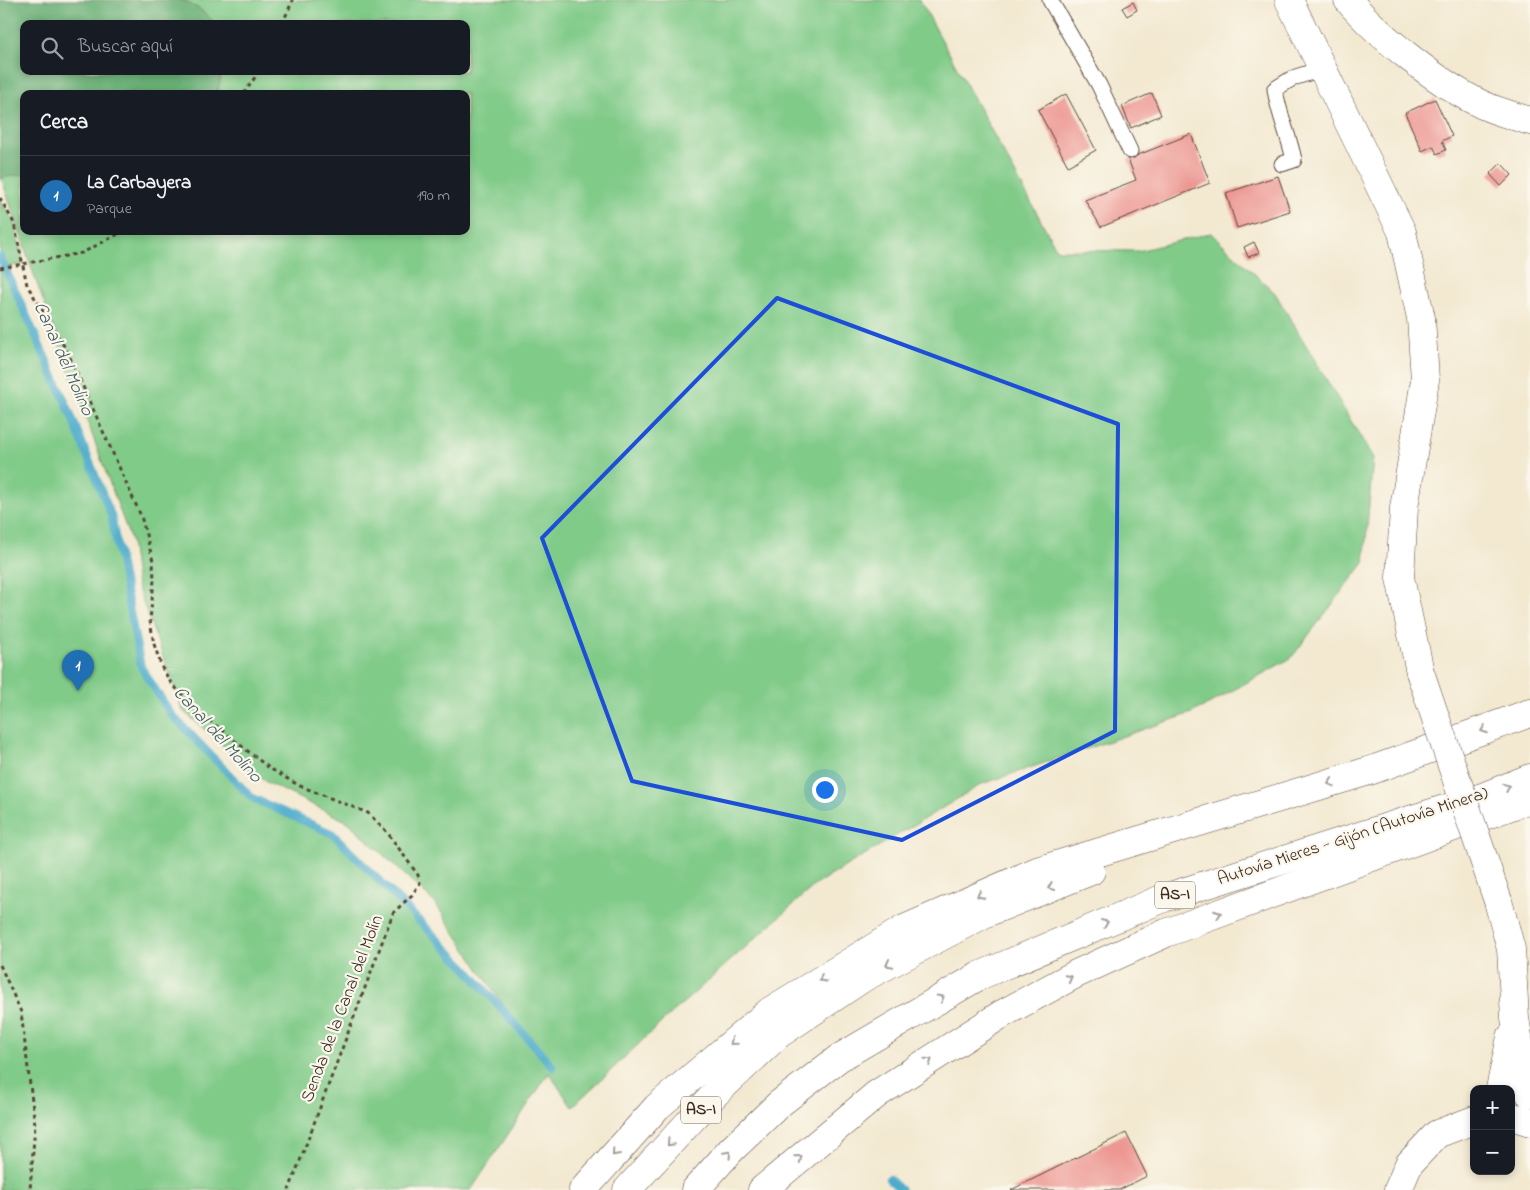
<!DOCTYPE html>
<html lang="es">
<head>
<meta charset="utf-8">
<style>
	body { margin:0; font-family:"Indie Flower",sans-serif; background:#20242c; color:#f1f3f6 }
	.controls { position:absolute; right:15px; bottom:15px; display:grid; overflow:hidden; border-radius:10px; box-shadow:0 2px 8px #0003 }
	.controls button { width:45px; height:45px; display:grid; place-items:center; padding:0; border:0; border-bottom:1px solid #363941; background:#171b24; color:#f1f3f6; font:25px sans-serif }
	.you { position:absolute; left:824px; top:789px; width:18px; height:18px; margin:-12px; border:4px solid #fff; border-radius:50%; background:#1a73e8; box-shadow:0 0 0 8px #1a73e833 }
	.badge { display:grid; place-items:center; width:32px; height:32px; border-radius:50%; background:#1f6fb2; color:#fff; font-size:16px; font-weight:700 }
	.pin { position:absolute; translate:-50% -41px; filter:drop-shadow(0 1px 2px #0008) }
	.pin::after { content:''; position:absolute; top:26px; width:18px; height:15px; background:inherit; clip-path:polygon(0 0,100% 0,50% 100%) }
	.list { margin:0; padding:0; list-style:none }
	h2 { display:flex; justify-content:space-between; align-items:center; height:65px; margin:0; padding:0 20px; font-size:21px }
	h2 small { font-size:16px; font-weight:400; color:#9ea1a6 }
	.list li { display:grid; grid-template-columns:32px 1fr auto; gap:15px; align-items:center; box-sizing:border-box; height:80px; padding:0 20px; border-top:1px solid #363941 }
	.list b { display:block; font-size:19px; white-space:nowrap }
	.list p { margin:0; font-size:16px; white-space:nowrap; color:#9ea1a6 }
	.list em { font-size:16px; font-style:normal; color:#9ea1a6 }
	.icon { flex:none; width:28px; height:28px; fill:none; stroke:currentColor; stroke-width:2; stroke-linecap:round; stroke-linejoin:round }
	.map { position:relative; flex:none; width:1530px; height:1190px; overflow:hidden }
	.search { position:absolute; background:#171b24; box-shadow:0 2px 8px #0003; left:20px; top:20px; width:450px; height:55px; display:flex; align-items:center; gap:12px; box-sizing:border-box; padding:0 18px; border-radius:10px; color:#9ea1a6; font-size:19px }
	.panel { position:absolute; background:#171b24; box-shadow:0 2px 8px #0003; left:20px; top:90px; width:450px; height:145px; border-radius:10px }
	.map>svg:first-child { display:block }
</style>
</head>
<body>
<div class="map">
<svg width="1530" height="1190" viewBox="0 0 1530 1190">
	<rect width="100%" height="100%" fill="#fbf7ec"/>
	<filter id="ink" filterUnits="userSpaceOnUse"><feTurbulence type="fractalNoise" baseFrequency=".02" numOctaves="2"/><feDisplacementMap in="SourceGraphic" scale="10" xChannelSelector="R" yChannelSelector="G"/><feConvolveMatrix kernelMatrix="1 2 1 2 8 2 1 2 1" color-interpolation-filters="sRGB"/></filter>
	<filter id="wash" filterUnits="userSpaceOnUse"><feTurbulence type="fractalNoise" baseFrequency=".0096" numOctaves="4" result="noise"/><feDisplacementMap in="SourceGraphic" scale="20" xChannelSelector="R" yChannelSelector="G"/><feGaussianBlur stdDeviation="1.12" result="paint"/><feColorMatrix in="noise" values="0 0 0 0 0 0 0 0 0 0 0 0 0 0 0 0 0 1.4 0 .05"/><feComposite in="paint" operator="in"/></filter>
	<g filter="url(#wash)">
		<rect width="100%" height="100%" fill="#f3e9d1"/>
		<path fill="#81cb89" stroke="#5e7a54" d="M182,0h738l137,250 81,1 73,-18 64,60 98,165 -9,105 -73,95 -99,55 -210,71 -166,100 -153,137 -91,86 -23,-34 -78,117h-471v-992l14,25 10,41 -12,2 -5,5 62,139 42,105 30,152 30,47 81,84 81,36 130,131 55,62 -83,-124 -87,-81 -82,-40 -83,-71 -46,-125 -6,-45 -95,-260 -35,-104 23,-3v57h442v-137h-249l5,-23h244v-47h-249l-18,-15z"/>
		<path fill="#68af75" stroke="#526c4a" d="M0,0h182l17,9 18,15h-193v47h198l-5,23h-193v80l-24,4z"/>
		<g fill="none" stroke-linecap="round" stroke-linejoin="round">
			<g stroke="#4cabcb" stroke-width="8">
				<path d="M0,257l69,153 42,105 30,152 30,47 81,84 81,36 130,131 90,102"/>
				<path d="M889,1179l12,11"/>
			</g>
		</g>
		<g id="blocks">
			<g fill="#ed9692">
				<path d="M1133,2l4,8 -10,6 -5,-8z"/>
				<path d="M1152,93l9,22 -30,13 -9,-22z"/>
				<path d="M1066,94l30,56 -28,16 -30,-56z"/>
				<path d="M1435,99l17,37 -10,5 4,9 -9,4 -4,-8 -11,5 -17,-38z"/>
				<path d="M1191,134l19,49 -109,44 -16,-27 51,-20 -8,-21z"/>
				<path d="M1501,163l11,12 -11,11 -11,-12z"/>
				<path d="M1278,176l12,35 -53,17 -11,-35z"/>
				<path d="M1254,242l5,11 -11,4 -4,-10z"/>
				<path d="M1126,1133l21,43 -28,14h-108z"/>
			</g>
		</g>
	</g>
	<g filter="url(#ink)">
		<use href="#blocks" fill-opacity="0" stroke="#574739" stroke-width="1"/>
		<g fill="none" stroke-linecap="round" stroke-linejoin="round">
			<defs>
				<g id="lane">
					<path d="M1050,0l49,85 31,66"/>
					<path d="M1282,164l12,-4c-5,-25 -16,-47 -19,-71l18,-11 31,-10"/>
				</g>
				<path id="street" d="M1348,0c30,36 92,85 135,105 15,7 32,11 47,16"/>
				<g id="secondary">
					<path d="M1289,0l113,232 19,86 4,62 -21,128 -4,70 20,94"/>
					<path d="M1498,901l13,48 4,69 11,67 4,9"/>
					<path d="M1500,1089l11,-52"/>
					<path d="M1511,1116l19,6"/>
					<path d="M1398,1190l11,-26 28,-30 37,-14"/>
				</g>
				<g id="highway">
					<path d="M583,1190l74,-83 113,-96 134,-82 133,-58 335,-101 158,-57"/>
					<path d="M627,1190l88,-96 64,-60 84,-56 123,-65 105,-42"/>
					<path d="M695,1190l36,-40 48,-46 60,-46 140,-82 185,-78 321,-102 45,-18"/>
					<path d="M762,1190l115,-96 125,-80 74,-40 90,-41 364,-134"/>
				</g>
			</defs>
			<use href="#lane" stroke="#574739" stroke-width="17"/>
			<use href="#street" stroke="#574739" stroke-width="29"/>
			<use href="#secondary" stroke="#574739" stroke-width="29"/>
			<use href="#highway" stroke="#574739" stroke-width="29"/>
			<g stroke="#574739" stroke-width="3" stroke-dasharray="4 4" stroke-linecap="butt">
				<path d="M282,24l11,-24"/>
				<path d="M244,94l15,-23"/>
				<path d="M0,198l14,25 13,62 40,66 74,165 12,45 1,19 -4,41 4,23 8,24 9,15 29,30 69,55 31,18 68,27 19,19 31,43 2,8 -8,12 -19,18 -104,277"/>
				<path d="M0,268l82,-15 42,-22"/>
				<path d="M0,965l21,47 14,113 -5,65"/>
			</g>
			<use href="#lane" stroke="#fff" stroke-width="15"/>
			<use href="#street" stroke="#fff" stroke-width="28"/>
			<use href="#secondary" stroke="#fff" stroke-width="28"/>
			<use href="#highway" stroke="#fff" stroke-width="28"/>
			<defs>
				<path id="secondary-bridge" d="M1420,672l78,229"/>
			</defs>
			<use href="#secondary-bridge" stroke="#574739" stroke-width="29" stroke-linecap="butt"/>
			<use href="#secondary-bridge" stroke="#fff" stroke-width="28"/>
		</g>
		<defs><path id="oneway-chevron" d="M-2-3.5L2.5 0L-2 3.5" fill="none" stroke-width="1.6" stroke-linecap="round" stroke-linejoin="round" transform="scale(1.25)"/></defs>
		<g stroke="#a79f9a">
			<use href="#oneway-chevron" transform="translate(1484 730) rotate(160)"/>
			<use href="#oneway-chevron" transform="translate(1331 783) rotate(163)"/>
			<use href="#oneway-chevron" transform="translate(1507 787) rotate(-22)"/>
			<use href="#oneway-chevron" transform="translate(1051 887) rotate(158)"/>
			<use href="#oneway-chevron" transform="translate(980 895) rotate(156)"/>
			<use href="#oneway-chevron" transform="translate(1218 914) rotate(-20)"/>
			<use href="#oneway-chevron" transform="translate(1105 923) rotate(-23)"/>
			<use href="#oneway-chevron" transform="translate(889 964) rotate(152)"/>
			<use href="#oneway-chevron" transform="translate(1069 978) rotate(-28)"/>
			<use href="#oneway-chevron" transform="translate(822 979) rotate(149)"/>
			<use href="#oneway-chevron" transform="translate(941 998) rotate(-30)"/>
			<use href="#oneway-chevron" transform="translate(733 1042) rotate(140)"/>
			<use href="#oneway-chevron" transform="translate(929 1061) rotate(-33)"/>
			<use href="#oneway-chevron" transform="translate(670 1143) rotate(133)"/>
			<use href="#oneway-chevron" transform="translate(615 1153) rotate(132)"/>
			<use href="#oneway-chevron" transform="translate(728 1154) rotate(-47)"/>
			<use href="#oneway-chevron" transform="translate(799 1158) rotate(-39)"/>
		</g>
	</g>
	<path fill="none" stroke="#1d4ed8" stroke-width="4" stroke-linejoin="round" d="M777,298l341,126 -3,307 -213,109 -270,-59 -90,-243z"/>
	<g text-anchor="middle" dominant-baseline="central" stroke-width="4.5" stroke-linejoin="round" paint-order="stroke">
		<g fill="#fbf7ec" stroke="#75685c" stroke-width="1">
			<rect x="1155" y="881.5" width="40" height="27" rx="4"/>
			<rect x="681" y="1096.5" width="40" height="27" rx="4"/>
		</g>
		<g font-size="16" font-weight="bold" fill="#3b2a1e">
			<text x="1175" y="895">AS-I</text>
			<text x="701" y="1110">AS-I</text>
		</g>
		<g font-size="18" fill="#3b2a1e" stroke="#fbf7ec">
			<text transform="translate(1353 837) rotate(-18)">Autovía Mieres - Gijón (Autovía Minera)</text>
			<text transform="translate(343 1009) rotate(-69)">Senda de la Canal del Molín</text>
		</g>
		<g font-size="19" font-style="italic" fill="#425e63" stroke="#fbf7ec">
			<text transform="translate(63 359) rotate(66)">Canal del Molino</text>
			<text transform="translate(217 735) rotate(48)">Canal del Molino</text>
		</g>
	</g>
</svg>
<div class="controls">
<button>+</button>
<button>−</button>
</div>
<div class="you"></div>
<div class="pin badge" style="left:78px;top:691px">1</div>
<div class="search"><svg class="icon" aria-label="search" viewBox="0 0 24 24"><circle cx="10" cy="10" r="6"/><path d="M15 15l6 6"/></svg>Buscar aquí</div>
<section class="panel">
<h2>Cerca<small></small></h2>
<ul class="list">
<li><span class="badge">1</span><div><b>La Carbayera</b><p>Parque</p></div><em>190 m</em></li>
</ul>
</section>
</div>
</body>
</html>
